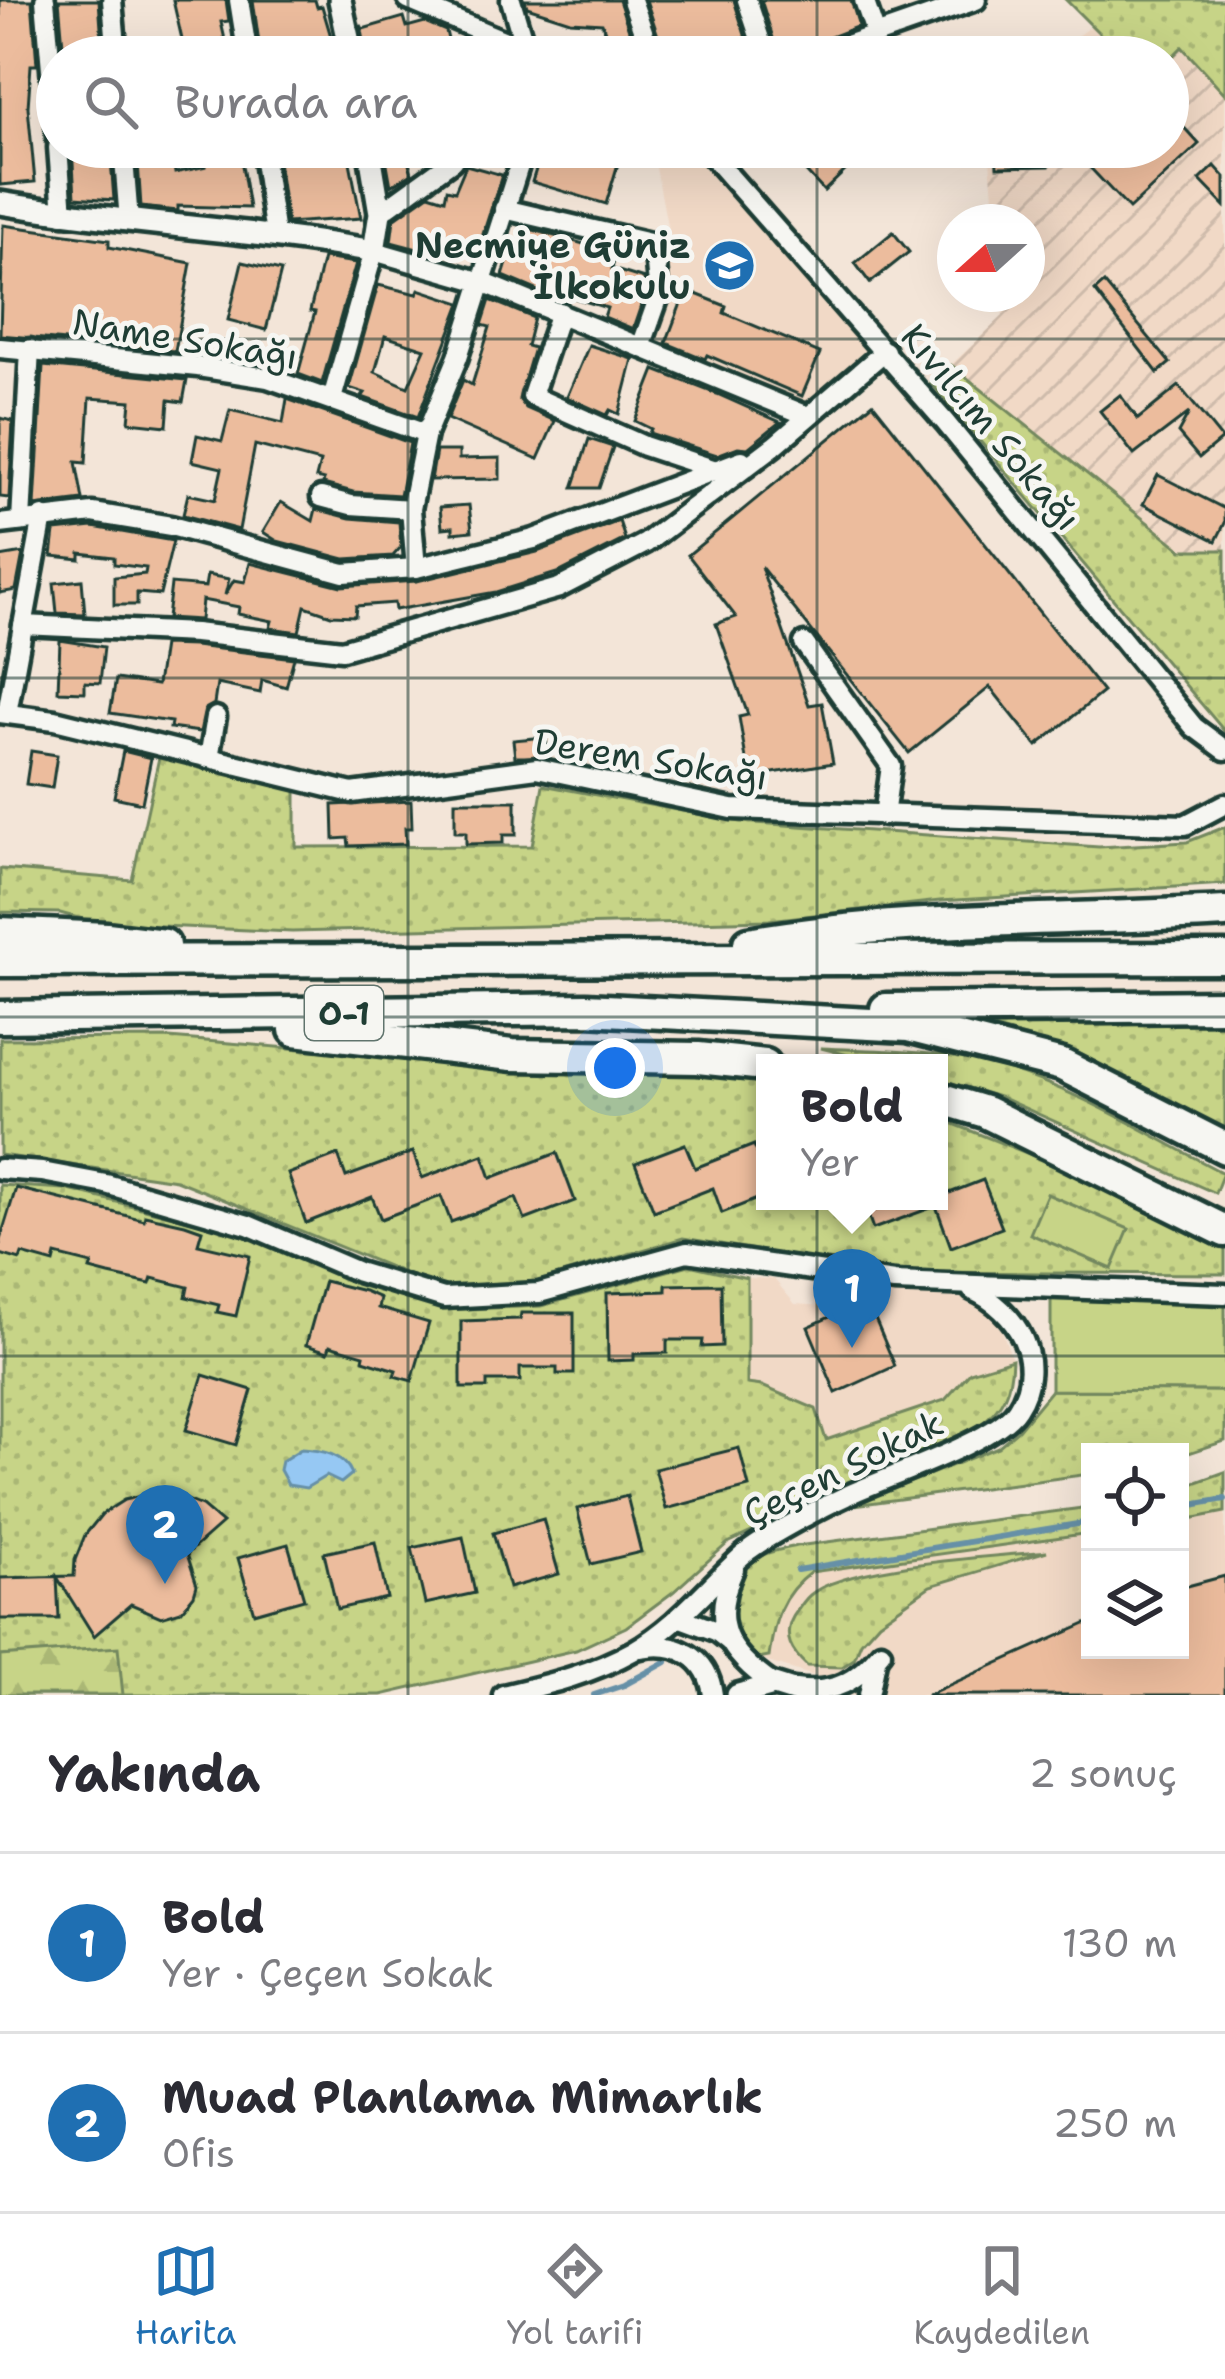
<!DOCTYPE html>
<html lang="tr">
<head>
<meta charset="utf-8">
<style>
	body { margin:0; font-family:"Shantell Sans",sans-serif; background:#f2f2f3; color:#2b2b33 }
	.controls { position:absolute; right:36px; bottom:36px; display:grid; overflow:hidden; border-radius:0px; box-shadow:0 12px 48px #0002 }
	.controls button { width:108px; height:108px; display:grid; place-items:center; padding:0; border:0; border-bottom:3px solid #e1e1e2; background:#fff; color:#2b2b33; font:60px sans-serif }
	.compass { position:absolute; left:937px; top:204px; width:108px; height:108px; border-radius:50%; background:#fff; box-shadow:0 12px 48px #0002; rotate:249deg }
	.you { position:absolute; left:615px; top:1068px; width:42px; height:42px; margin:-30px; border:9px solid #fff; border-radius:50%; background:#1a73e8; box-shadow:0 0 0 18px #1a73e833 }
	.badge { display:grid; place-items:center; width:78px; height:78px; border-radius:50%; background:#1f6fb2; color:#fff; font-size:39px; font-weight:700 }
	.pin { position:absolute; translate:-50% -99px; filter:drop-shadow(0 3px 6px #0008) }
	.pin::after { content:''; position:absolute; top:63px; width:42px; height:36px; background:inherit; clip-path:polygon(0 0,100% 0,50% 100%) }
	.popup { position:absolute; left:756px; top:1054px; width:192px; height:156px; box-sizing:border-box; display:grid; place-content:center; border-radius:0px; background:#fff; filter:drop-shadow(0 3px 9px #0005); font-size:39px; white-space:nowrap; color:#7c7c81 }
	.popup b { font-size:45px; color:#2b2b33 }
	.popup::after { content:''; position:absolute; left:50%; top:100%; margin-left:-24px; border:24px solid transparent; border-top-color:#fff }
	.list { margin:0; padding:0; list-style:none }
	h2 { display:flex; justify-content:space-between; align-items:center; height:156px; margin:0; padding:0 48px; font-size:51px }
	h2 small { font-size:39px; font-weight:400; color:#7c7c81 }
	.list li { display:grid; grid-template-columns:78px 1fr auto; gap:36px; align-items:center; box-sizing:border-box; height:180px; padding:0 48px; border-top:3px solid #e1e1e2 }
	.list b { display:block; font-size:45px; white-space:nowrap }
	.list p { margin:0; font-size:39px; white-space:nowrap; color:#7c7c81 }
	.list em { font-size:39px; font-style:normal; color:#7c7c81 }
	.icon { flex:none; width:66px; height:66px; fill:none; stroke:currentColor; stroke-width:2; stroke-linecap:round; stroke-linejoin:round }
	.map { position:relative; flex:none; width:1225px; height:1695px; overflow:hidden }
	.search { position:absolute; background:#fff; box-shadow:0 12px 48px #0002; left:36px; right:36px; top:36px; height:132px; display:flex; align-items:center; gap:30px; box-sizing:border-box; padding:0 42px; border-radius:66px; color:#7c7c81; font-size:45px }
	.sheet { height:516px; background:#fff }
	nav { display:flex; justify-content:space-around; align-items:center; box-sizing:border-box; height:168px; border-top:3px solid #e1e1e2; background:#fff; font-size:33px; color:#7c7c81 }
	nav a { display:grid; justify-items:center; gap:6px }
	nav .on { color:#1f6fb2 }
	.map>svg:first-child { display:block }
</style>
</head>
<body>
<div class="map">
<svg width="1225" height="1695" viewBox="0 0 1225 1695">
	<defs>
		<pattern id="industrial-furrows" width="10" height="10" patternUnits="userSpaceOnUse" patternTransform="scale(3)"><rect width="10" height="10" fill="#f1d9c6"/><path d="M-1 1l2-2M0 10L10 0M9 11l2-2" fill="none" stroke="#cebbab"/></pattern>
		<pattern id="grass-dots" width="8" height="8" patternUnits="userSpaceOnUse" patternTransform="scale(3)"><rect width="8" height="8" fill="#c7d487"/><path d="M2 2h.1M6 6h.1" fill="none" stroke="#aab775" stroke-width="1.8" stroke-linecap="round"/></pattern>
		<pattern id="forest-firs" width="22" height="20" patternUnits="userSpaceOnUse" patternTransform="scale(3)"><rect width="22" height="20" fill="#c7d487"/><path d="M5 1l3.5 6h-7zM16 11l3.5 6h-7z" fill="#aab775"/></pattern>
	</defs>
	<rect width="100%" height="100%" fill="#f3e5d8"/>
	<filter id="ink" filterUnits="userSpaceOnUse"><feTurbulence type="fractalNoise" baseFrequency=".00833" numOctaves="2"/><feDisplacementMap in="SourceGraphic" scale="24" xChannelSelector="R" yChannelSelector="G"/><feConvolveMatrix kernelMatrix="1 2 1 2 8 2 1 2 1" color-interpolation-filters="sRGB"/></filter>
	<g filter="url(#ink)">
		<g fill="#f1d9c6">
			<path d="M652,147h33l183,202 -61,56 -154,-62 14,-41 1,-72z"/>
			<path d="M747,1278l27,1 21,25 28,2 29,-15 114,5 32,24 14,39 -42,13 -25,28 -119,40 -79,-56z"/>
			<path d="M1225,1471v224h-396l-8,-17 -63,-19 -15,-88 13,-13 41,-12 293,-39v143h90v-162z"/>
		</g>
		<g fill="url(#industrial-furrows)">
			<path d="M1091,26l32,31h-76z"/>
			<path d="M1182,47l43,47v456h-42l-232,-185 52,-49 -2,-22h26v-72h-32l-6,-75h179v-86z"/>
		</g>
		<g fill="url(#grass-dots)" stroke="#73885e" stroke-width="3">
			<path d="M1066,0h159v94l-43,-47 -14,14v-4h-45z"/>
			<path d="M951,365l231,185h43v182l-294,-349z"/>
			<path d="M160,753l136,36v58l236,-1 11,-61 198,37 358,25 88,-5 38,-15v57l-285,17 -171,19 -477,12 -195,-9 -37,-10 -60,-1v-43l132,11z"/>
			<path d="M972,1022l253,1v108l-151,-80z"/>
			<path d="M169,1038l371,31 225,8v124h174v-83l150,60 136,65v31l-333,-2 -209,-34 -148,44 -94,6 -265,-108 -176,-25v-116z"/>
			<path d="M821,1048c55,3 113,2 167,16 83,21 160,70 235,109l-8,20 -213,-95 -63,-19v-16h-60z"/>
			<path d="M0,1185l65,4 180,45 44,20 154,56 98,-4 148,-41 58,13v106l15,2 54,23 10,31 119,-40 25,-28 42,-13c-1,30 -8,47 -32,66l-252,118 -55,49 -47,35 -50,23 -195,45h-381z"/>
			<path d="M1051,1390l174,1v50l-45,15v-4h-90v22l-236,31 144,-58 20,-17z"/>
			<path d="M1225,1472v40l-45,9v-33z"/>
			<path d="M1090,1507v26l-279,39c-31,23 -37,49 -42,85l-11,2c-30,-25 -41,-80 0,-102 11,-6 27,-8 39,-11z"/>
			<path d="M1047,1551l-117,35 -51,36 -18,20 -7,17 -12,8 -35,-1c-15,-14 -25,-29 -14,-49 4,-6 11,-17 17,-22 36,-31 185,-38 237,-44z"/>
		</g>
		<path fill="url(#forest-firs)" stroke="#73885e" stroke-width="3" d="M118,1647l5,48h-123v-39z"/>
		<g fill="#c7d487" stroke="#73885e" stroke-width="3">
			<path d="M1047,1194l82,35 -17,40 -82,-35z"/>
			<path d="M1051,1297l174,1v93l-174,-1z"/>
		</g>
		<path fill="#96c8f3" stroke="#6690a7" stroke-width="3" d="M301,1449c21,1 43,5 51,25l-11,9 -15,-7 -20,12 -18,-3 -8,-15 2,-9z"/>
		<g fill="none" stroke-linecap="round" stroke-linejoin="round">
			<g stroke="#6690a7" stroke-width="6">
				<path d="M1180,1507l45,-8"/>
				<path d="M797,1570l293,-48"/>
				<path d="M594,1695l30,-10 42,-23"/>
			</g>
		</g>
		<g fill="#ecbc9d" stroke="#1f3d34" stroke-width="3" fill-rule="evenodd">
			<path d="M0,0h32l5,65h-6l-3,42 7,75 -35,3z"/>
			<path d="M59,0h40l4,57h-39z"/>
			<path d="M173,0h53l3,21 -8,1 7,31 -42,4z"/>
			<path d="M253,0h62l2,7 5,-1 15,51h-76z"/>
			<path d="M525,0h94l19,57h-24l-12,-34 -32,-2 -43,-14z"/>
			<path d="M646,0h88l18,57h-87z"/>
			<path d="M761,0h90l8,26 -80,31z"/>
			<path d="M404,17l3,10 18,-5 21,9 3,13 13,-3 5,16h-100l-6,-32 2,4z"/>
			<path d="M1168,110l31,34 -70,65 -47,-50 12,-12h74z"/>
			<path d="M72,147h38l4,53 -39,-3z"/>
			<path d="M137,147h34l4,26 31,-7 -4,-19h37l10,61 -71,-2v5l-37,-4z"/>
			<path d="M276,147h71l14,71 -74,5z"/>
			<path d="M384,147h45v1l-22,9 5,16 -21,13z"/>
			<path d="M543,147h80l-17,57 -74,-22z"/>
			<path d="M783,147h87l-46,44z"/>
			<path d="M996,147h53v19l-52,1z"/>
			<path d="M466,165l36,10 -26,81 -50,-13 -1,8 -34,-9 3,-23 35,-25 16,5 2,-10 8,2z"/>
			<path d="M1215,166l10,11v29l-25,-26z"/>
			<path d="M3,225l106,15v7l82,16 -16,88 -175,-16z"/>
			<path d="M530,229l86,24 -4,16 32,10 1,15 -12,35 -29,-12 3,-9 -65,-20 -1,4 -38,-16 9,-29 11,4z"/>
			<path d="M893,232l16,20 -39,31 -15,-20z"/>
			<path d="M323,258l33,5 -34,120 -24,-9 17,-62 -5,-1z"/>
			<path d="M242,262l39,9 -15,59 -38,-10z"/>
			<path d="M1104,283l66,80 -12,10 -63,-82z"/>
			<path d="M378,285l39,9 2,-5 42,14 -43,114 -56,-20 3,-4 -16,-5zM385,336l40,13 -17,38 -33,-15z"/>
			<path d="M686,290l40,16 -2,7 96,40 -18,43 -95,-41 -2,4 -39,-16z"/>
			<path d="M490,300l44,18 -7,28 7,2 -15,51 7,9 29,13 -17,38 -91,-40 16,-39 9,5 18,-58 -8,-2z"/>
			<path d="M589,345l44,14 -14,55 -9,-4 -3,5 -40,-18z"/>
			<path d="M43,366l144,14 -4,22 -14,-2 -2,26 -38,-4 2,-21 -41,-3 -4,65 -10,-1 7,38 -48,6z"/>
			<path d="M655,370l62,24 63,28 -32,26 -10,-1 -21,8 -68,-22 2,-4 -16,-8z"/>
			<path d="M1179,386l43,53 -23,19 -21,-25 11,-20 -55,42 -34,-44 20,-16 18,24z"/>
			<path d="M287,399l123,44 -10,52 -47,-3 -30,-8 1,-4 -8,-2 4,-16 -65,-17 -16,85 -56,-15 5,-21 27,6 7,-32 -30,-7 5,-26 25,6 8,-31 53,13z"/>
			<path d="M873,403l230,289 -66,54 -47,-59 -81,66 -148,-186 48,138 13,-2 11,60 -84,14 -10,-60 9,-2 -32,-91 20,-7 -48,-62z"/>
			<path d="M0,418l13,3 -4,77 -9,-1z"/>
			<path d="M589,439l24,8 -14,41h-26z"/>
			<path d="M436,451h23v8l41,-1v21l-69,1z"/>
			<path d="M1158,475l67,34v14l-9,18 -73,-37z"/>
			<path d="M281,502l32,19 3,-12 34,9 49,4 2,25 -8,9 -48,3 -68,-18 -14,-9z"/>
			<path d="M469,505l3,26 -19,2v-6l-11,1 -2,-21z"/>
			<path d="M619,521l6,18 -65,33 -64,20 -101,18 -1,-7 -38,3 -1,10 -24,-1 -26,-9 -6,26 -29,-4 2,-7 -34,-7 1,-7 -37,-7 -2,20 -33,-2 4,-34 34,3 2,-12 22,4 -4,16 9,-15 11,2 5,-19 91,23 76,-5 120,-29z"/>
			<path d="M93,527l80,14 -13,54 -23,-2v12h-23v-28l31,-3 1,-6 -32,-4v-7l-34,-4v6l-28,-3 3,-25z"/>
			<path d="M23,553l-7,37 -16,3v-36z"/>
			<path d="M82,580l3,34 -28,-1 -3,-30z"/>
			<path d="M60,640l44,7 -4,36 -15,-1v10l-27,-1z"/>
			<path d="M163,645l31,1 100,12 -8,29 -24,-7 -2,13 -43,-9 -3,20 -9,5 -5,23 -30,-4 1,-6 -61,-9 6,-34 41,6z"/>
			<path d="M546,737l2,20h-33l-2,-17z"/>
			<path d="M31,751l26,4 -5,33 -26,-4z"/>
			<path d="M123,751l28,7 -9,45 -28,-6z"/>
			<path d="M411,801l1,27h-7l1,16 -57,2 -1,-8 -14,1 -1,-34z"/>
			<path d="M455,801h61v34h-13v8l-37,1v-12h-11z"/>
			<path d="M685,1144l10,24 59,-23 11,30v21l-43,17 -9,-25 -59,23 -19,-48z"/>
			<path d="M413,1152l9,26 61,-23 8,23 66,-25 18,48 -50,19 -9,-22 -65,24 -10,-26 -60,23 -9,-22 -66,26 -18,-49 50,-19 8,22z"/>
			<path d="M983,1180l19,48 -51,19 -15,-41 -63,23 -10,-28h76v-4z"/>
			<path d="M16,1188l128,32 1,-5 40,9 17,6 -4,14 52,12 -14,60 -19,-4 2,-7 -33,-8 2,-10 -36,-9 -2,6 -41,-9 -19,-5 2,-6 -36,-9 -2,8 -32,-9 -2,6 -20,-6v-14z"/>
			<path d="M324,1281l40,10 16,7 -2,10 51,15 -17,58 -18,-5 2,-6 -33,-10 1,-5 -34,-10 -2,7 -22,-7z"/>
			<path d="M721,1284l1,62 -20,1 1,-7h-36v13l-33,1v6l-26,1 -1,-68 59,-2v-6z"/>
			<path d="M867,1300l28,66 -59,27 -28,-66z"/>
			<path d="M521,1313h53v61h-17v-6h-37v13h-33v7h-26v-67l59,-2z"/>
			<path d="M203,1375l49,15 -16,55 -50,-15z"/>
			<path d="M739,1448l10,39 -83,22 -11,-40z"/>
			<path d="M150,1494l27,2 25,10 20,17 -35,31 10,31 -3,10 -13,16 -20,6 -30,-13 -37,32 -37,-59 2,42h-59v-41l74,-2 1,-16 10,-25 17,-21 22,-14z"/>
			<path d="M627,1496l14,56 -50,12 -14,-55z"/>
			<path d="M543,1519l16,55 -50,14 -16,-55z"/>
			<path d="M463,1537l12,56 -50,11 -13,-56z"/>
			<path d="M375,1542l12,56 -50,11 -13,-56z"/>
			<path d="M288,1544l16,55 -50,14 -16,-55z"/>
			<path d="M1225,1576v119h-298l163,-73v28h90v-62z"/>
		</g>
		<g fill="none" stroke-linecap="round" stroke-linejoin="round">
			<defs>
				<g id="minor">
					<path d="M45,0l12,138"/>
					<path d="M112,0l5,57"/>
					<path d="M239,0l9,57"/>
					<path d="M408,0l135,57"/>
					<path d="M511,0l15,51 -4,6"/>
					<path d="M632,0l20,57"/>
					<path d="M747,0l19,57"/>
					<path d="M864,0l12,35"/>
					<path d="M812,57l164,-57"/>
					<path d="M58,147l5,67"/>
					<path d="M123,147l6,74"/>
					<path d="M262,147l13,88"/>
					<path d="M704,147l241,275 249,305 31,23"/>
					<path d="M504,209l150,35 5,52 -18,51"/>
					<path d="M380,213l72,-52 10,-14"/>
					<path d="M560,312l-28,84 112,50 75,25"/>
					<path d="M0,348l198,19 70,11 158,56"/>
					<path d="M332,399l42,-148 108,31 326,134"/>
					<path d="M321,497l30,8 60,4"/>
					<path d="M21,521l9,-172"/>
					<path d="M0,524l93,-11 78,13 173,47 72,-5 118,-29 208,-79"/>
					<path d="M416,568l-5,-59 15,-75 32,-77 67,-210"/>
					<path d="M23,625l172,8 147,17 217,-62 87,-45 128,-97 111,-95"/>
					<path d="M804,643l87,123 -7,50"/>
					<path d="M0,713l55,7 297,73 185,-25 195,41 453,16 40,-21"/>
					<path d="M7,713l36,-196"/>
					<path d="M209,758l7,-41"/>
					<path d="M0,1169l42,3 64,12 142,41 110,47 86,26 95,-5 148,-41 207,30 331,12"/>
					<path d="M734,1569c-25,55 -6,85 40,116"/>
					<path d="M681,1618l35,13 14,11"/>
					<path d="M641,1648c36,-7 67,8 72,47"/>
					<path d="M795,1689c40,6 62,-8 86,-37"/>
					<path d="M503,1695c46,-11 89,-21 130,-44 44,-25 73,-63 110,-96 18,-16 79,-48 103,-59 39,-19 150,-54 171,-87 31,-47 0,-99 -45,-119"/>
					<path d="M869,1695l7,-34"/>
				</g>
				<g id="tertiary">
					<path d="M340,0l12,57"/>
					<path d="M0,203c124,21 250,26 374,48l6,-38 -11,-66"/>
					<path d="M738,1695l36,-10 32,10"/>
				</g>
				<g id="trunk">
					<path d="M0,933l107,5 57,7"/>
					<path d="M749,943c157,-27 317,-22 476,-31"/>
					<path d="M0,961l1225,-3"/>
					<path d="M886,1009l339,-3"/>
					<path d="M0,1017l586,-8 322,17 154,39 163,83"/>
					<path d="M295,1030l217,25 186,3 67,7"/>
					<path d="M939,1098l46,14 240,119"/>
				</g>
			</defs>
			<use href="#minor" stroke="#1f3d34" stroke-width="27"/>
			<use href="#tertiary" stroke="#1f3d34" stroke-width="30"/>
			<use href="#trunk" stroke="#1f3d34" stroke-width="39"/>
			<use href="#minor" stroke="#f6f6f2" stroke-width="18"/>
			<use href="#tertiary" stroke="#f6f6f2" stroke-width="21"/>
			<use href="#trunk" stroke="#f6f6f2" stroke-width="30"/>
		</g>
	</g>
	<path fill="none" stroke="#1f3d34" stroke-width="3" stroke-opacity="0.55" d="M408,0v57M817,0v57M408,147v1548M817,147v1548M0,339h1225M0,678h1225M0,1017h1225M0,1356h1225"/>
	<defs>
		<symbol id="school-disc" viewBox="-11 -11 22 22"><circle r="9.5" fill="#1f6fb2" stroke="#f6f6f2"/><path d="M0-5L7-2L0 1L-7-2ZM-4 1L0 2.5L4 1V4Q0 6-4 4Z" fill="#fff"/></symbol>
	</defs>
	<g fill-rule="evenodd">
		<use href="#school-disc" x="700" y="236" width="59" height="59"/>
	</g>
	<g text-anchor="middle" dominant-baseline="central" stroke-width="10" stroke-linejoin="round" paint-order="stroke">
		<rect fill="#f6f6f2" stroke="#60746d" stroke-width="3" x="305" y="986" width="78" height="54" rx="9"/>
		<g font-size="33" font-weight="bold" fill="#1f3d34">
			<text x="344" y="1013">O-1</text>
		</g>
		<g font-size="36" font-weight="bold" fill="#1f3d34" stroke="#f6f6f2" text-anchor="end">
			<text x="691" y="245">Necmiye Güniz<tspan x="691" dy="41">İlkokulu</tspan></text>
		</g>
		<g font-size="36" fill="#1f3d34" stroke="#f6f6f2">
			<text transform="translate(185 339) rotate(9)">Name Sokağı</text>
			<text transform="translate(991 427) rotate(50)">Kıvılcım Sokağı</text>
			<text transform="translate(651 759) rotate(9)">Derem Sokağı</text>
			<text transform="translate(843 1468) rotate(-26)">Çeçen Sokak</text>
		</g>
	</g>
</svg>
<div class="controls">
<button><svg class="icon" aria-label="locate" viewBox="0 0 24 24"><circle cx="12" cy="12" r="6"/><path d="M12 2v4M12 18v4M2 12h4M18 12h4"/></svg></button>
<button><svg class="icon" aria-label="layers" viewBox="0 0 24 24"><path d="M12 4l9 5-9 5-9-5zM3 14l9 5 9-5"/></svg></button>
</div>
<svg class="compass" viewBox="-18 -18 36 36"><path d="M0-13l5 13h-10z" fill="#e53935"/><path d="M0 13l5-13h-10z" fill="#7c7c81"/></svg>
<div class="you"></div>
<div class="pin badge" style="left:852px;top:1348px">1</div>
<div class="popup"><b>Bold</b>Yer</div>
<div class="pin badge" style="left:165px;top:1584px">2</div>
<div class="search"><svg class="icon" aria-label="search" viewBox="0 0 24 24"><circle cx="10" cy="10" r="6"/><path d="M15 15l6 6"/></svg>Burada ara</div>
</div>
<section class="sheet">
<h2>Yakında<small>2 sonuç</small></h2>
<ul class="list">
<li><span class="badge">1</span><div><b>Bold</b><p>Yer · Çeçen Sokak</p></div><em>130 m</em></li>
<li><span class="badge">2</span><div><b>Muad Planlama Mimarlık</b><p>Ofis</p></div><em>250 m</em></li>
</ul>
</section>
<nav>
<a class="on"><svg class="icon" aria-label="map" viewBox="0 0 24 24"><path d="M3 6l6-2 6 2 6-2v14l-6 2-6-2-6 2zM9 4v14M15 6v14"/></svg>Harita</a>
<a><svg class="icon" aria-label="directions" viewBox="0 0 24 24"><path d="M12 3l9 9-9 9-9-9zM9 14v-3h6M13 9l2 2-2 2"/></svg>Yol tarifi</a>
<a><svg class="icon" aria-label="saved" viewBox="0 0 24 24"><path d="M7 4h10v16l-5-4-5 4z"/></svg>Kaydedilen</a>
</nav>
</body>
</html>
